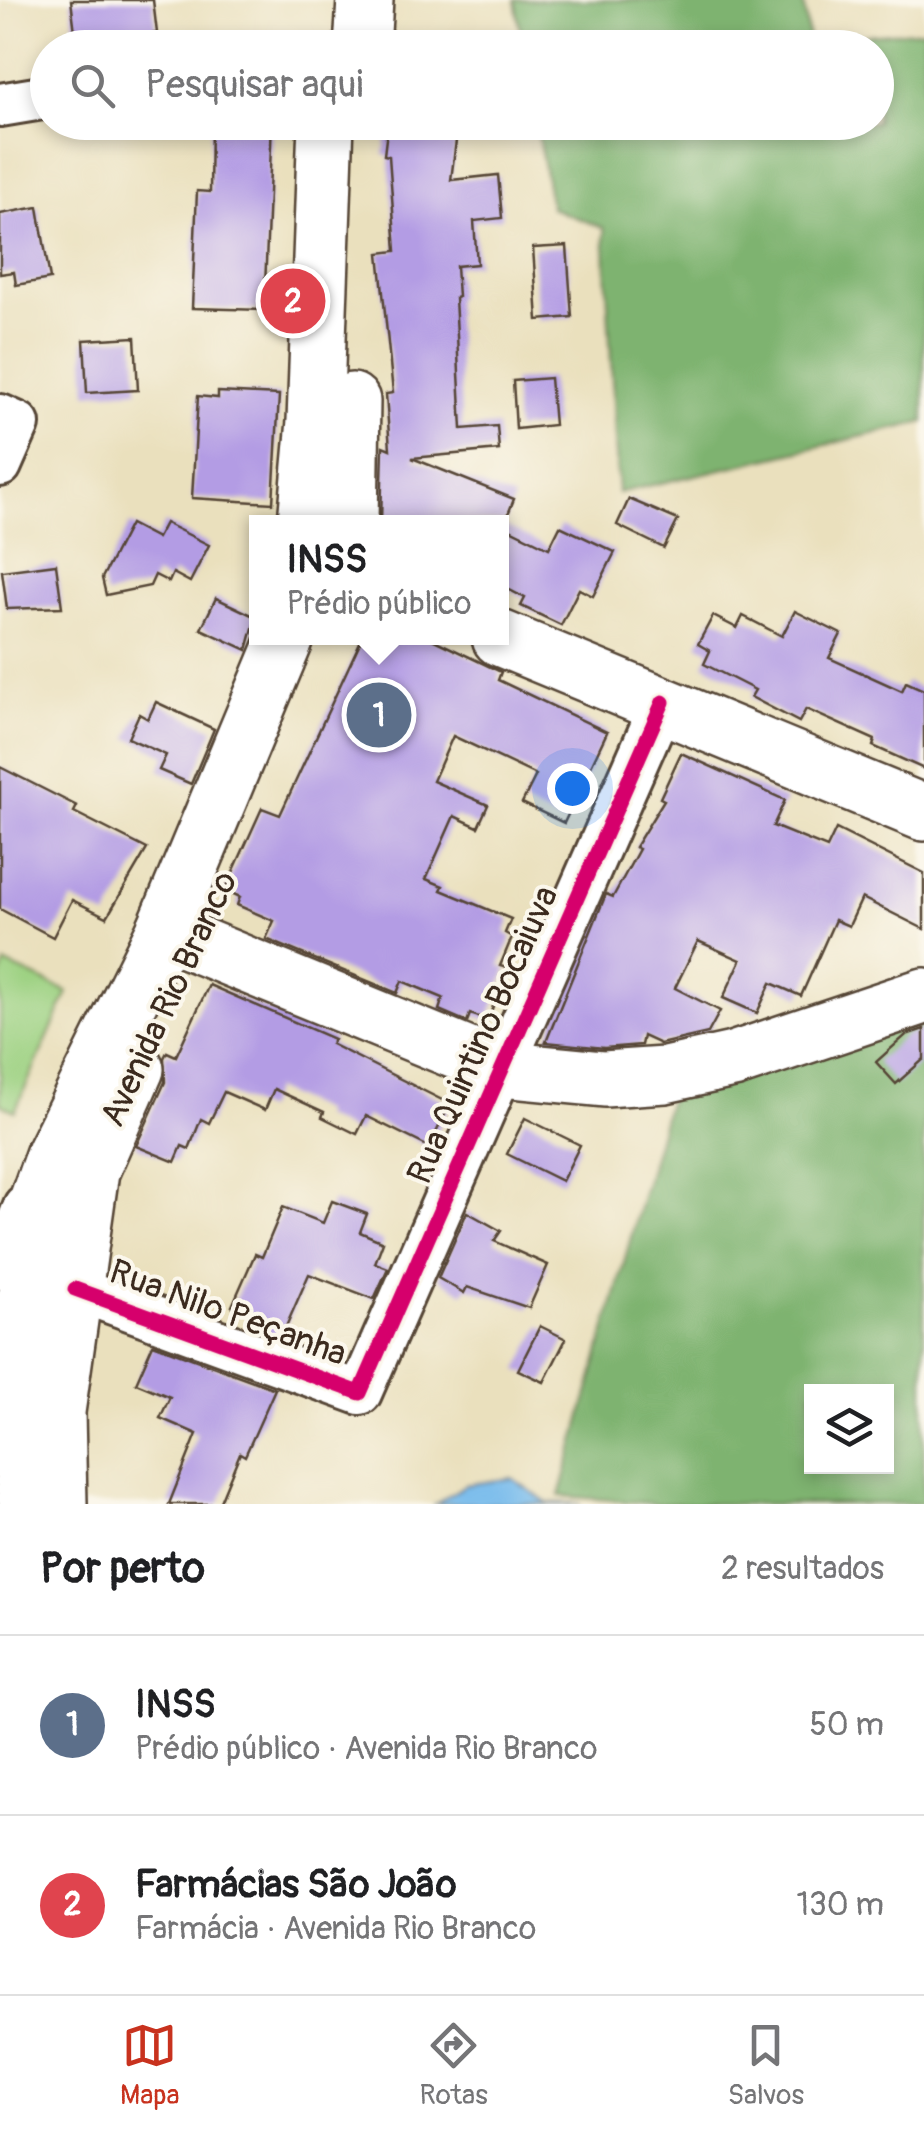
<!DOCTYPE html>
<html lang="pt">
<head>
<meta charset="utf-8">
<style>
	body { margin:0; font-family:Pangolin,sans-serif; background:#f2f2f2; color:#202124 }
	.controls { position:absolute; right:30px; bottom:30px; display:grid; overflow:hidden; border-radius:0px; box-shadow:0 5px 15px #0003 }
	.controls button { width:90px; height:90px; display:grid; place-items:center; padding:0; border:0; border-bottom:2px solid #e0e0e0; background:#fff; color:#202124; font:50px sans-serif }
	.you { position:absolute; left:572px; top:788px; width:35px; height:35px; margin:-25px; border:8px solid #fff; border-radius:50%; background:#1a73e8; box-shadow:0 0 0 15px #1a73e833 }
	.badge { display:grid; place-items:center; width:65px; height:65px; border-radius:50%; background:#c8321e; color:#fff; font-size:32px; font-weight:700 }
	.pin { position:absolute; translate:-50% -50%; border:5px solid #fff; box-shadow:0 2px 10px #0006 }
	.popup { position:absolute; left:249px; top:515px; width:260px; height:130px; box-sizing:border-box; display:grid; place-content:center; border-radius:0px; background:#fff; filter:drop-shadow(0 2px 8px #0005); font-size:32px; white-space:nowrap; color:#757577 }
	.popup b { font-size:38px; color:#202124 }
	.popup::after { content:''; position:absolute; left:50%; top:100%; margin-left:-20px; border:20px solid transparent; border-top-color:#fff }
	.list { margin:0; padding:0; list-style:none }
	h2 { display:flex; justify-content:space-between; align-items:center; height:130px; margin:0; padding:0 40px; font-size:42px }
	h2 small { font-size:32px; font-weight:400; color:#757577 }
	.list li { display:grid; grid-template-columns:65px 1fr auto; gap:30px; align-items:center; box-sizing:border-box; height:180px; padding:0 40px; border-top:2px solid #e0e0e0 }
	.list b { display:block; font-size:38px; white-space:nowrap }
	.list p { margin:0; font-size:32px; white-space:nowrap; color:#757577 }
	.list em { font-size:32px; font-style:normal; color:#757577 }
	.icon { flex:none; width:55px; height:55px; fill:none; stroke:currentColor; stroke-width:2; stroke-linecap:round; stroke-linejoin:round }
	.map { position:relative; flex:none; width:924px; height:1504px; overflow:hidden }
	.search { position:absolute; background:#fff; box-shadow:0 5px 15px #0003; left:30px; right:30px; top:30px; height:110px; display:flex; align-items:center; gap:25px; box-sizing:border-box; padding:0 35px; border-radius:55px; color:#757577; font-size:38px }
	.sheet { height:490px; background:#fff }
	nav { display:flex; justify-content:space-around; align-items:center; box-sizing:border-box; height:140px; border-top:2px solid #e0e0e0; background:#fff; font-size:28px; color:#757577 }
	nav a { display:grid; justify-items:center; gap:5px }
	nav .on { color:#c8321e }
	.map>svg:first-child { display:block }
</style>
</head>
<body>
<div class="map">
<svg width="924" height="1504" viewBox="0 0 924 1504">
	<rect width="100%" height="100%" fill="#fbf7ec"/>
	<filter id="ink" filterUnits="userSpaceOnUse"><feTurbulence type="fractalNoise" baseFrequency=".01" numOctaves="2"/><feDisplacementMap in="SourceGraphic" scale="20" xChannelSelector="R" yChannelSelector="G"/><feConvolveMatrix kernelMatrix="1 2 1 2 8 2 1 2 1" color-interpolation-filters="sRGB"/></filter>
	<filter id="wash" filterUnits="userSpaceOnUse"><feTurbulence type="fractalNoise" baseFrequency=".0048" numOctaves="4" result="noise"/><feDisplacementMap in="SourceGraphic" scale="40" xChannelSelector="R" yChannelSelector="G"/><feGaussianBlur stdDeviation="2.25" result="paint"/><feColorMatrix in="noise" values="0 0 0 0 0 0 0 0 0 0 0 0 0 0 0 0 0 1.4 0 .05"/><feComposite in="paint" operator="in"/></filter>
	<g filter="url(#wash)">
		<rect width="100%" height="100%" fill="#eae0bd"/>
		<path fill="#9dd182" stroke="#6c7e50" stroke-width="2.5" d="M6,964l62,28 -53,119 -15,-7v-127z"/>
		<g fill="#7eb370" stroke="#5c6e47" stroke-width="2.5" fill-rule="evenodd">
			<path d="M515,0h288l6,40 115,-10v392l-306,71 -14,-265 -53,-20 -15,-85 340,-1v-74l-353,-1z"/>
			<path d="M924,1003v501h-266l-98,-8 114,-416zM812,1392h74v74h-74z"/>
		</g>
		<path fill="#75baec" stroke="#587285" stroke-width="2.5" d="M512,1478l36,25 33,1h-145l29,-19z"/>
		<g id="blocks">
			<g fill="#b39ce4">
				<path d="M71,0h82l4,33 -80,15z"/>
				<path d="M211,122h61l-8,188 -72,-2 5,-117 13,1z"/>
				<path d="M388,122l70,3 -7,55 47,-5 4,43 -28,3 3,43 -21,2 2,31 -3,1 7,131 35,-3 2,24 -87,8 102,41 -9,23h-124l2,-76 7,3 -4,-55 7,-1 -14,-140 17,-2 -7,-95 -5,-1z"/>
				<path d="M38,207l12,72 -34,6 -2,-13 -14,2v-60z"/>
				<path d="M567,246l5,71 -34,3 -5,-72z"/>
				<path d="M135,337l3,53 -51,3 -3,-53z"/>
				<path d="M550,378l4,47 -38,4 -3,-48z"/>
				<path d="M218,392l61,3 -6,108 -81,-5 6,-102 20,2z"/>
				<path d="M629,499l49,21 -14,28 -47,-23z"/>
				<path d="M165,523l44,22 -19,37 -17,-9 -4,9 -14,-7 -5,11 -44,9 -4,-17 28,-54 27,14z"/>
				<path d="M502,525l47,23 11,-22 55,26 -22,44 -14,-7 -18,36 -40,-19 4,-8 -23,-12z"/>
				<path d="M56,564l6,43 -55,2 -5,-38z"/>
				<path d="M216,598l40,19 -9,33 -46,-21z"/>
				<path d="M795,611l46,23 -12,24 73,33 4,-9 18,8v79l-51,-23 2,-6 -69,-31 -7,13 -48,-25 4,-7 -51,-26 6,-13 -12,-7 15,-28 24,12 6,-12 39,20z"/>
				<path d="M362,638h68l71,34 -3,8 109,52 -43,91 -42,-20 14,-28 -83,-39 -20,45 55,24 -10,22 -24,-11 -28,63 17,7 -2,4 70,29 -6,14 7,4 -12,29 7,2 -19,52 -18,-6 -3,8 -28,-12 4,-12 -41,-17 -5,12 -131,-54 8,-18 -37,-16 3,-8 -15,-7 37,-82 18,7z"/>
				<path d="M156,702l58,27 -23,55 -32,-14 7,-15 -38,-17 11,-24 9,5z"/>
				<path d="M681,753l104,47 -12,26 54,22 9,-19 88,44v56l-62,-31 -13,28 -14,-6 -34,76 -30,-13 -14,30 -34,-15 18,-38 -43,-19 -23,47 45,23 -12,22 -48,11 -17,-8 -2,9 -37,3 -58,-6 60,-148 7,3 26,-48 -4,-2 29,-47 -4,-2z"/>
				<path d="M0,767l77,39 -3,6 73,37 -40,68 -35,-17 -19,37 -53,-28z"/>
				<path d="M209,985l125,54 -3,5 119,60 -21,43 -63,-31 -9,18 -35,-17 2,-5 -50,-23 -9,21 -41,-18 -15,31 -8,-4 -12,30 -7,-3 -7,16 -39,-16 29,-64 -1,-24 3,-6 9,4z"/>
				<path d="M924,1029v30l-28,25 -20,-22 30,-27z"/>
				<path d="M525,1118l55,27 -18,36 -55,-27z"/>
				<path d="M332,1201l35,13 -7,18 23,10 -8,21 13,5 -14,31 -65,-25 -28,64 -26,-10 4,-10 -27,-12 23,-52 7,3 21,-50 40,16z"/>
				<path d="M467,1212l34,19 -7,10 54,24 -19,43 -62,-21 -3,6 -26,-15z"/>
				<path d="M540,1326l26,13 -22,43 -26,-12z"/>
				<path d="M153,1344l122,45 -30,67 -5,-3 -21,51h-50l28,-70 -37,-16 10,-21 -34,-14z"/>
			</g>
		</g>
	</g>
	<g filter="url(#ink)">
		<use href="#blocks" fill-opacity="0" stroke="#554536" stroke-width="2.5"/>
		<g fill="none" stroke-linecap="round" stroke-linejoin="round">
			<defs>
				<g id="minor">
					<path d="M0,105l48,-8"/>
					<path d="M0,416l18,8 -18,41"/>
					<path d="M0,1268l25,-62"/>
					<path d="M75,1289l285,104 303,-691"/>
				</g>
				<g id="major">
					<path d="M362,48l3,-48"/>
					<path d="M306,522l9,-101 11,-299"/>
					<path d="M350,522l2,-121"/>
					<path d="M500,638l424,175"/>
					<path d="M164,931l336,138 104,10 61,-4 68,-15 191,-64"/>
					<path d="M27,1504l-13,-106 24,-200 16,-45 110,-222 122,-293"/>
					<path d="M59,1504l-2,-92 34,-241 45,-102"/>
				</g>
			</defs>
			<use href="#minor" stroke="#554536" stroke-width="48"/>
			<use href="#major" stroke="#554536" stroke-width="60"/>
			<use href="#minor" stroke="#fff" stroke-width="42"/>
			<use href="#major" stroke="#fff" stroke-width="55"/>
			<defs>
				<path id="cycleway" d="M75,1289l285,104 303,-691"/>
			</defs>
			<use href="#cycleway" stroke="#fbf7ec" stroke-width="21"/>
			<use href="#cycleway" stroke="#d6006c" stroke-width="15"/>
		</g>
	</g>
	<g text-anchor="middle" dominant-baseline="central" stroke-width="8" stroke-linejoin="round" paint-order="stroke">
		<g font-size="35" fill="#3b2a1e" stroke="#fbf7ec">
			<text transform="translate(169 999) rotate(-65)">Avenida Rio Branco</text>
			<text transform="translate(483 1035) rotate(-66)">Rua Quintino Bocaiuva</text>
			<text transform="translate(228 1313) rotate(20)">Rua Nilo Peçanha</text>
		</g>
	</g>
</svg>
<div class="controls">
<button><svg class="icon" aria-label="layers" viewBox="0 0 24 24"><path d="M12 4l9 5-9 5-9-5zM3 14l9 5 9-5"/></svg></button>
</div>
<div class="you"></div>
<div class="pin badge" style="left:379px;top:715px;background:#5c6f8a">1</div>
<div class="popup"><b>INSS</b>Prédio público</div>
<div class="pin badge" style="left:293px;top:301px;background:#e0444e">2</div>
<div class="search"><svg class="icon" aria-label="search" viewBox="0 0 24 24"><circle cx="10" cy="10" r="6"/><path d="M15 15l6 6"/></svg>Pesquisar aqui</div>
</div>
<section class="sheet">
<h2>Por perto<small>2 resultados</small></h2>
<ul class="list">
<li><span class="badge" style="background:#5c6f8a">1</span><div><b>INSS</b><p>Prédio público · Avenida Rio Branco</p></div><em>50 m</em></li>
<li><span class="badge" style="background:#e0444e">2</span><div><b>Farmácias São João</b><p>Farmácia · Avenida Rio Branco</p></div><em>130 m</em></li>
</ul>
</section>
<nav>
<a class="on"><svg class="icon" aria-label="map" viewBox="0 0 24 24"><path d="M3 6l6-2 6 2 6-2v14l-6 2-6-2-6 2zM9 4v14M15 6v14"/></svg>Mapa</a>
<a><svg class="icon" aria-label="directions" viewBox="0 0 24 24"><path d="M12 3l9 9-9 9-9-9zM9 14v-3h6M13 9l2 2-2 2"/></svg>Rotas</a>
<a><svg class="icon" aria-label="saved" viewBox="0 0 24 24"><path d="M7 4h10v16l-5-4-5 4z"/></svg>Salvos</a>
</nav>
</body>
</html>
